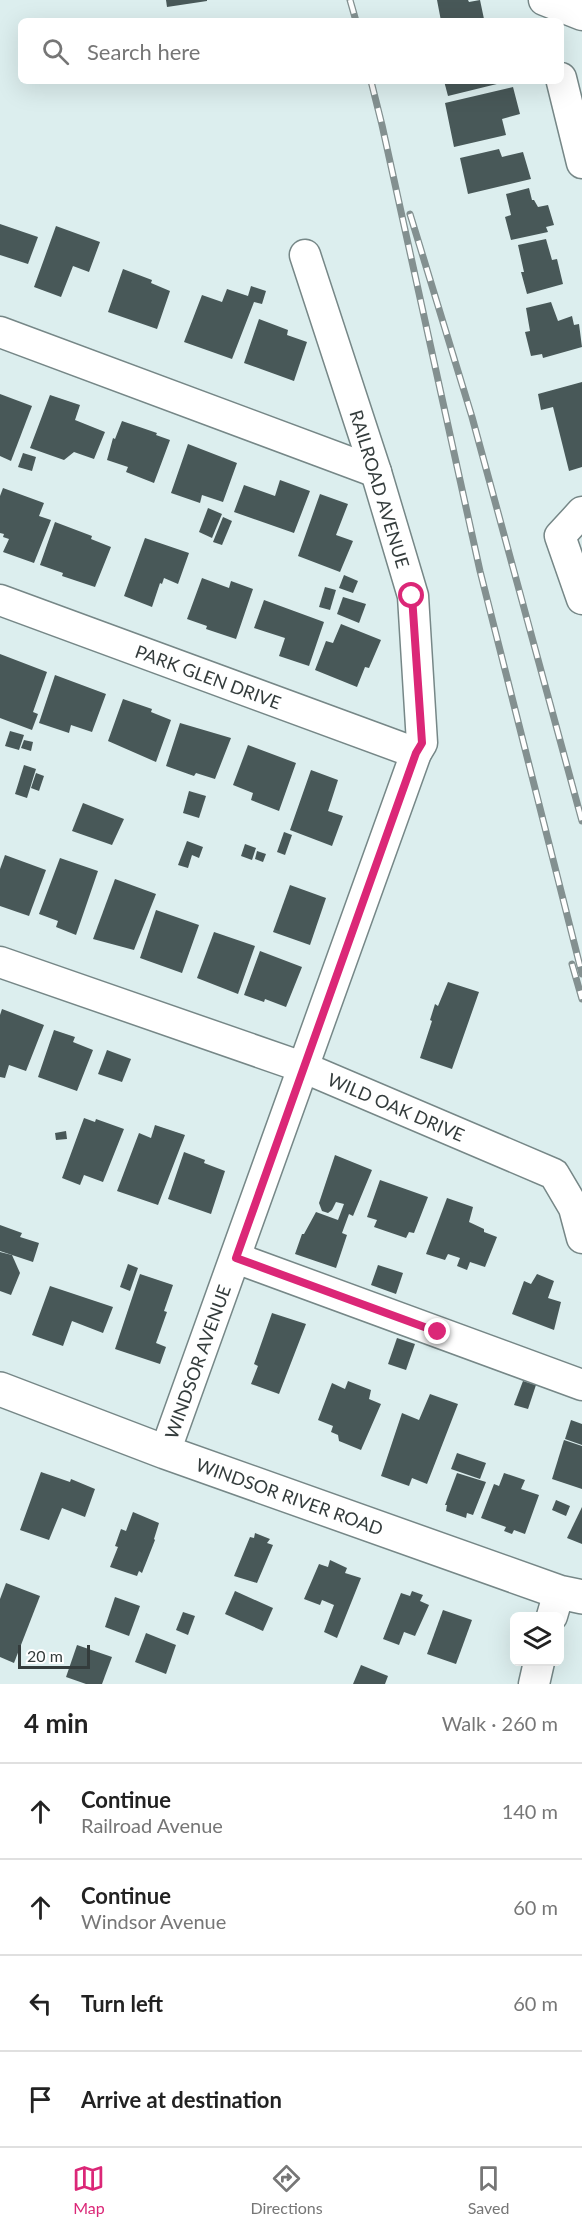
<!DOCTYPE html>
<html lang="en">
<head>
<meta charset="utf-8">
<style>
	body { margin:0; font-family:Lato,sans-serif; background:#f6f6f6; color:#222 }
	.controls { position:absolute; right:18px; bottom:18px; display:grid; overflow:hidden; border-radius:9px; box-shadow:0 6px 24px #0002 }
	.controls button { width:54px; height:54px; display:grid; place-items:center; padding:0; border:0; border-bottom:2px solid #e0e0e0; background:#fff; color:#222; font:30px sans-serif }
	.scale { position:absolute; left:18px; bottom:15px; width:72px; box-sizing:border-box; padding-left:6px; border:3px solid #343c3c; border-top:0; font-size:16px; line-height:21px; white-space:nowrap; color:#343c3c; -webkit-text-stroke:4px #fff; paint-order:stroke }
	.stop { position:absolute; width:18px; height:18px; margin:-14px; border:4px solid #db2777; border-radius:50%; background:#fff }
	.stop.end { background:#db2777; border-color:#fff; box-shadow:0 2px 6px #0008 }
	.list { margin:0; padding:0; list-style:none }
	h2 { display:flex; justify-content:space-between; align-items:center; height:78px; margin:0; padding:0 24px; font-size:26px }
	h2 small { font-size:20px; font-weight:400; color:#767676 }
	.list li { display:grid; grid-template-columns:39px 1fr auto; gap:18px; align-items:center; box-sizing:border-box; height:96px; padding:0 24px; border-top:2px solid #e0e0e0 }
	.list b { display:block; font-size:22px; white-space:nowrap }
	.list p { margin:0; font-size:20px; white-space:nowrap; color:#767676 }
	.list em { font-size:20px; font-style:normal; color:#767676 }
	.icon { flex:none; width:33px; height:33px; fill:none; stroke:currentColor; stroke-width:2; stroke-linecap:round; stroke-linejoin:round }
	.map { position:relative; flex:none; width:582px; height:1684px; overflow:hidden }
	.search { position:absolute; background:#fff; box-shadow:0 6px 24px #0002; left:18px; right:18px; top:18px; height:66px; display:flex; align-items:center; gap:15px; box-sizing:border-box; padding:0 21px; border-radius:9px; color:#767676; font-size:22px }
	.sheet { height:462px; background:#fff }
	nav { display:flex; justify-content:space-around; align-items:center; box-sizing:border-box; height:84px; border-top:2px solid #e0e0e0; background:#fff; font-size:16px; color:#767676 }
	nav a { display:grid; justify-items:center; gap:3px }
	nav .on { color:#db2777 }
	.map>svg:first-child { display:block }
</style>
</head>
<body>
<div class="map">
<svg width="582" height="1684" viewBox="0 0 582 1684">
	<rect width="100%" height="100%" fill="#dceeee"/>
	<g fill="#485858">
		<path d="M166,0h41v1l-40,6z"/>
		<path d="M437,0h31l1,2 11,-2 4,19 -43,2z"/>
		<path d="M444,81h61v1l-57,14z"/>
		<path d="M513,87l7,27 -18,5 4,16 -52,12 -9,-44z"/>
		<path d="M499,149l3,8 21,-5 8,27 -63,15 -8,-36z"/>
		<path d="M529,188l3,12h2l4,7 10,-2 6,20 -8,2 2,5 -37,8 -6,-23 6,-2 -5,-21z"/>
		<path d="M0,224l38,13 -10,27 -28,-9z"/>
		<path d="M56,226l44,16 -11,30 -16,-6 -12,31 -27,-10z"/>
		<path d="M546,239l6,21 5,-1 6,25 -36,10 -6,-22h3l-6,-27z"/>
		<path d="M123,269l29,11 -1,3 19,8 -13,38 -49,-17z"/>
		<path d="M251,286l15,5 -4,13 -8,-2 -22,57 -48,-17 18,-47 20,7 5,-13 21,7z"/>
		<path d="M551,302l7,19 14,-5 2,9 5,-1 3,23 -39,11 -1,-4 -11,2 -6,-24 5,-1 -4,-23z"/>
		<path d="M259,319l29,11 -1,5 20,7 -13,39 -50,-18z"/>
		<path d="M582,382v85l-13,4 -16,-64 -12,3 -3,-16z"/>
		<path d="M0,394l32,12 -21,55 -11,-5z"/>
		<path d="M50,395l30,10 -5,15 30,12 -11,27 -20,-7 -10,8 -34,-12z"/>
		<path d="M122,421l35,12 -1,2 14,5 -16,43 -28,-11 2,-5 -21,-7 6,-22 2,1z"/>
		<path d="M188,444l49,19 -14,39 -21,-7 -2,8 -29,-10z"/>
		<path d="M23,453l13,4 -4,14 -14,-4z"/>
		<path d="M280,480l30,11 -16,42 -60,-21 10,-27 31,11z"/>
		<path d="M3,488l41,15 -5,13 12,4 -17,43 -31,-11 6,-13 -6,-2 1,-3 -4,-1v-37z"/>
		<path d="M320,494l28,10 -12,31 17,6 -13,31 -42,-16z"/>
		<path d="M208,508l14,6 -10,24 -13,-6z"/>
		<path d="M223,517l9,4 -10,24 -9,-3z"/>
		<path d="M55,522l37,14 -1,3 20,8 -16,40 -33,-11 1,-3 -23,-8z"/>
		<path d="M145,538l44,15 -11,31 -14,-6 -2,6 -2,-1 -8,24 -28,-11z"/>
		<path d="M344,575l14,6 -5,12 -14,-5z"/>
		<path d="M202,578l27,10 2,-7 22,8 -17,50 -30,-10 1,-3 -20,-7z"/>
		<path d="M325,587l11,3 -6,20 -11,-3z"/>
		<path d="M343,597l23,7 -7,19 -22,-9z"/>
		<path d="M264,600l60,22 -15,44 -30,-10 6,-18 -31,-10z"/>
		<path d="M341,624l40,16 -12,28 -4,-1 -8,20 -42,-17 11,-29 7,2z"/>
		<path d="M0,654l47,18 -14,40 5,2 -6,16 -32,-12z"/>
		<path d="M55,675l51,19 -14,38 -21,-7 -2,8 -30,-10z"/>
		<path d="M123,699l29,10 -1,3 20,8 -15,42 -48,-21z"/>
		<path d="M180,723l51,15 -16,41 -19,-6 -2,3 -28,-10z"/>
		<path d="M10,731l14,4 -5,15 -14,-4z"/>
		<path d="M24,740l9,2 -2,9 -10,-3z"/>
		<path d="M248,745l48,18 -17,48 -28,-11 2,-7 -20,-8z"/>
		<path d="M24,765l12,4 -9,29 -12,-4z"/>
		<path d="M311,770l27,10 -10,31 15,5 -11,30 -42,-16z"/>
		<path d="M36,773l8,3 -5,15 -8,-3z"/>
		<path d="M189,791l17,5 -7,22 -16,-5z"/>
		<path d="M83,803l41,16 -12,26 -40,-14z"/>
		<path d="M284,832l8,3 -7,20 -8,-3z"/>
		<path d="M187,841l16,6 -4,11 -7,-3 -4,13 -10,-3z"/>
		<path d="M245,844l11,4 -4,12 -11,-4z"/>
		<path d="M257,851l9,3 -3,8 -8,-3z"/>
		<path d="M5,855l41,15 -17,46 -29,-10v-37z"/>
		<path d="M60,858l38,13 -22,64 -20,-8 2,-6 -19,-7z"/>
		<path d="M115,879l41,15 -22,56 -41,-11z"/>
		<path d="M290,885l36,13 -16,47 -37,-13z"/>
		<path d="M156,910l43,15 -17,48 -42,-15z"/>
		<path d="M214,932l41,14 -17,48 -41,-16z"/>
		<path d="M260,951l42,16 -16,40 -21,-8 -1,3 -20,-7z"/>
		<path d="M448,982l31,10 -27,77 -32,-11 12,-37 -2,-1 5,-16 3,2z"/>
		<path d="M2,1009l42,16 -18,46 -17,-6 -4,13 -5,-1v-62z"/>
		<path d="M54,1030l21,7 -2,5 20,8 -16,41 -39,-14z"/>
		<path d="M107,1050l24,9 -9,23 -24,-8z"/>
		<path d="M84,1118l11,4 1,-3 28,10 -21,53 -19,-7 -4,10 -18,-7z"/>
		<path d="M155,1125l30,10 -27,70 -41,-14 22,-58 12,5z"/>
		<path d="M66,1131l1,8 -11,1 -1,-7z"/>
		<path d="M184,1152l21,8 -1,3 21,8 -14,43 -43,-15z"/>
		<path d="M335,1155l37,15 -19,46 -4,-2 -7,19 5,2 -11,33 -41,-14 7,-20h2l12,-22 22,8 6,-16 -8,-2 -4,8 -4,3 -6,-2 -3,-8z"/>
		<path d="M380,1180l48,17 -14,36 -5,-1 -3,6 -32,-11 3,-7 -10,-3z"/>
		<path d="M447,1198l26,9 -4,15 15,7v3l13,5 -12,30 -15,-5 -3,8 -10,-4 3,-8 -12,-4 -3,6 -19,-6z"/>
		<path d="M0,1225l22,8 -2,4 19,6 -6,19 -33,-11z"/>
		<path d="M0,1252l12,3 8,18 -9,22 -11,-4z"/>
		<path d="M128,1264l10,4 -8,23 -10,-4z"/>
		<path d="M378,1265l25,8 -7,21 -25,-9z"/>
		<path d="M140,1274l33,11 -9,26 3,1 -11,31 10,4 -6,17 -45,-15z"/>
		<path d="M537,1274l17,7 -6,17 13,4 -7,28 -42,-16 12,-33 7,3z"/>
		<path d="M50,1286l63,21 -10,26 -31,-12 -9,25 -31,-11z"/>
		<path d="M272,1313l34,11 -27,70 -28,-10 7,-18 -4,-2z"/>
		<path d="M397,1338l18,6 -9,26 -18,-6z"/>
		<path d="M348,1381l23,9 -2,9 12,5 -20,46 -22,-9 -1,-6 -7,-3 2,-6 -15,-6 14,-37 13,6z"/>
		<path d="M523,1381l13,4 -8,24 -14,-4z"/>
		<path d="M430,1394l28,10 -31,80 -15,-6 -3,8 -28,-10 21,-63 17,7z"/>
		<path d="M571,1420l11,4v21l-17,-6z"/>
		<path d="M564,1440l18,6v43l-30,-10z"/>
		<path d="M457,1453l29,10 -6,16 -29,-10z"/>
		<path d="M41,1472l29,10 1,-3 24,10 -10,28 -23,-9 -13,32 -29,-10z"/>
		<path d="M457,1473l29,9 -13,33 -6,-2 -1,5 -20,-7 1,-6h-2z"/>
		<path d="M504,1473l21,7 -4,9 18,6 -14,39 -11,-4 -2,4 -8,-3 2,-4 -25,-9 13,-34 5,2z"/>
		<path d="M556,1500l14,6 -4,10 -14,-6z"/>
		<path d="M582,1507v37l-15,-6z"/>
		<path d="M133,1512l26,11 -5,16 1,1 -13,33 -3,-2 -2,5 -27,-9 8,-20 -3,-1 6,-17 5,2z"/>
		<path d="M255,1533l15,6 -3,4 6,2 -16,38 -23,-7 16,-39 4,1z"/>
		<path d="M330,1560l17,8 -2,5 16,5 -24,60 -13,-6 10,-27 -12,-5 -2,5 -16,-6 15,-35 9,3z"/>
		<path d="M6,1583l34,13 -26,67 -14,-6v-58z"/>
		<path d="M235,1591l38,17 -10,23 -38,-17z"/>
		<path d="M412,1591l11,4 -3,6 9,4 -14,31 -11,-4 -5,13 -16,-6 18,-46 9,3z"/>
		<path d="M115,1597l25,9 -11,30 -24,-9z"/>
		<path d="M443,1610l29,10 -16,44 -29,-10z"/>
		<path d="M183,1612l12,4 -7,19 -12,-5z"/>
		<path d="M146,1633l30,12 -10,29 -31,-12z"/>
		<path d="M77,1645l35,12 -10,27h-16l-20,-7z"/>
		<path d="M361,1665l27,11 -3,8h-32z"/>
	</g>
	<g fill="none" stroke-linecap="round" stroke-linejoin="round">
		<defs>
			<g id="minor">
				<path d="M544,0l38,15"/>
				<path d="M561,78l21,85"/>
				<path d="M0,332l376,140"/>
				<path d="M582,512l-22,24 22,63"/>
				<path id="s1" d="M0,600l416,153"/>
				<path id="s2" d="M0,962l305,106 249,106 20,34 8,30"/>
				<path d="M236,1258l346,127"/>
				<path id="s3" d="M165,1452l251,-699 6,-10 -9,-147 -37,-124 -71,-217"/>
				<path d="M552,1616l7,-24"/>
				<path d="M534,1684l5,-22"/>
			</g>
			<g id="major">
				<path id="s4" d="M0,1389l165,63 394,140 23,5"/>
			</g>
		</defs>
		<use href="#minor" stroke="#768787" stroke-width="33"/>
		<use href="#major" stroke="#768787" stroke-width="36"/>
		<use href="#minor" stroke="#fff" stroke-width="30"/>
		<use href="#major" stroke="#fff" stroke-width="33"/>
		<defs>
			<g id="rail">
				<path d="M350,0l6,21"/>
				<path d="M371,81l11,44 98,446 102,403"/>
				<path d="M410,214l62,203 110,404"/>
				<path d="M572,964l10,35"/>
			</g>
		</defs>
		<use href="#rail" stroke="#839090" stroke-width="7"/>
		<use href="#rail" stroke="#fff" stroke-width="4.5" stroke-dasharray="14" stroke-linecap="butt"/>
	</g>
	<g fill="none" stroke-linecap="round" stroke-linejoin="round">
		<path stroke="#db2777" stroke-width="8" d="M412,596l10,147 -6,10 -180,505 202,74"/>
	</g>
	<g text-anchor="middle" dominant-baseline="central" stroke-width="6" stroke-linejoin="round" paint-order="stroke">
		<g font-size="18" fill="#343c3c" stroke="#fff">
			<text transform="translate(380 489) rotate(73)">RAILROAD AVENUE</text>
			<text stroke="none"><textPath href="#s1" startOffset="222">PARK GLEN DRIVE</textPath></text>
			<text stroke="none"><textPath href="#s2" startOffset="422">WILD OAK DRIVE</textPath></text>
			<text stroke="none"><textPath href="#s3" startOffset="96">WINDSOR AVENUE</textPath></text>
			<text stroke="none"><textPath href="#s4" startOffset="309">WINDSOR RIVER ROAD</textPath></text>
		</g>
	</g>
</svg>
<div class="controls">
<button><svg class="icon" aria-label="layers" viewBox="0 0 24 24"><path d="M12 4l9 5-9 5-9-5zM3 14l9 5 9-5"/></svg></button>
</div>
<div class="scale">20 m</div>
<div class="stop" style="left:412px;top:596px"></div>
<div class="stop end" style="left:438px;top:1332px"></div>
<div class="search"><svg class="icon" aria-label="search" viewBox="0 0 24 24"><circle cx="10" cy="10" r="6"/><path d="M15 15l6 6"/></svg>Search here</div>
</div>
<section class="sheet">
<h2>4 min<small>Walk · 260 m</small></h2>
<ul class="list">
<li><svg class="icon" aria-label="ahead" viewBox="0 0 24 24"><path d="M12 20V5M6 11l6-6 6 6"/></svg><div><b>Continue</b><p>Railroad Avenue</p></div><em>140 m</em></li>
<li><svg class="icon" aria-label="ahead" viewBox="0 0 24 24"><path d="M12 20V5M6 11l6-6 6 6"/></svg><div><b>Continue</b><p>Windsor Avenue</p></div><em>60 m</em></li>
<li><svg class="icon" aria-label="left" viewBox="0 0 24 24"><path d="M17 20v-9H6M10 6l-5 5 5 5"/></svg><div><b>Turn left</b></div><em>60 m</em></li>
<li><svg class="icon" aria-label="arrive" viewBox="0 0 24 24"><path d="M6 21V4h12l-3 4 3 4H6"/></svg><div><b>Arrive at destination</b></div></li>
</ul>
</section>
<nav>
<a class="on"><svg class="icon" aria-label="map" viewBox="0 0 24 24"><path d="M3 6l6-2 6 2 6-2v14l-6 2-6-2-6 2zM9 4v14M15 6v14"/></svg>Map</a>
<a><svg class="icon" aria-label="directions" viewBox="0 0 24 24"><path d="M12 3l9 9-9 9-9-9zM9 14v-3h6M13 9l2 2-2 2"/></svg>Directions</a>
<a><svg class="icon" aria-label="saved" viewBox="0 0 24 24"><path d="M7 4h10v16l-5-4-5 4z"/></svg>Saved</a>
</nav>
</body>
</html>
